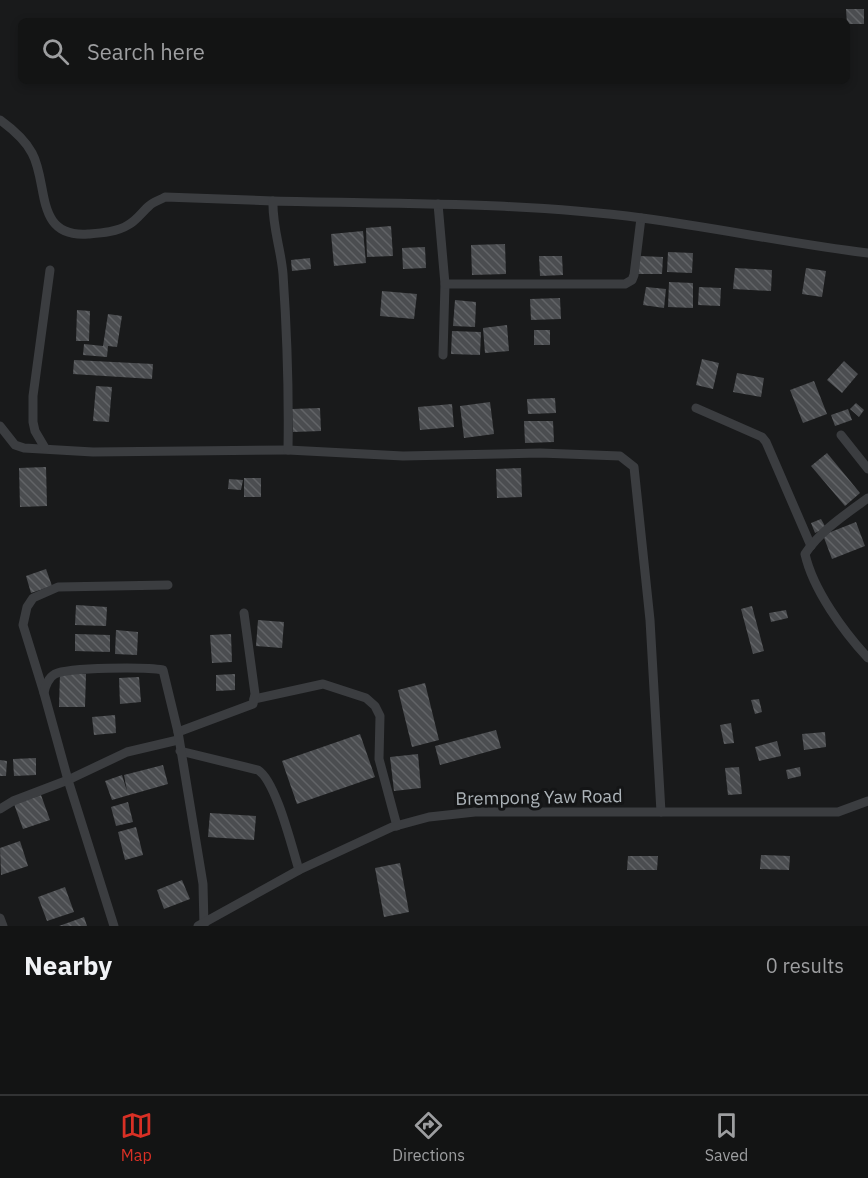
<!DOCTYPE html>
<html lang="en">
<head>
<meta charset="utf-8">
<style>
	body { margin:0; font-family:"IBM Plex Sans",sans-serif; background:#202122; color:#f1f3f6 }
	.list { margin:0; padding:0; list-style:none }
	h2 { display:flex; justify-content:space-between; align-items:center; height:78px; margin:0; padding:0 24px; font-size:26px }
	h2 small { font-size:20px; font-weight:400; color:#9d9ea0 }
	.icon { flex:none; width:33px; height:33px; fill:none; stroke:currentColor; stroke-width:2; stroke-linecap:round; stroke-linejoin:round }
	.map { position:relative; flex:none; width:868px; height:926px; overflow:hidden }
	.search { position:absolute; background:#131414; box-shadow:0 3px 9px #0003; left:18px; right:18px; top:18px; height:66px; display:flex; align-items:center; gap:15px; box-sizing:border-box; padding:0 21px; border-radius:9px; color:#9d9ea0; font-size:22px }
	.sheet { height:168px; background:#131414 }
	nav { display:flex; justify-content:space-around; align-items:center; box-sizing:border-box; height:84px; border-top:2px solid #323334; background:#131414; font-size:16px; color:#9d9ea0 }
	nav a { display:grid; justify-items:center; gap:3px }
	nav .on { color:#d93025 }
	.map>svg:first-child { display:block }
</style>
</head>
<body>
<div class="map">
<svg width="868" height="926" viewBox="0 0 868 926">
	<defs>
		<pattern id="building-back-hatch" width="6" height="6" patternUnits="userSpaceOnUse" patternTransform="scale(1.5)"><rect width="6" height="6" fill="#4b4d50"/><path d="M-1 5l2 2M0 0l6 6M5-1l2 2" fill="none" stroke="#626467"/></pattern>
	</defs>
	<rect width="100%" height="100%" fill="#191a1b"/>
	<g fill="url(#building-back-hatch)">
		<path d="M846,9h18v15h-17z"/>
		<path d="M391,226l2,30 -26,1 -1,-29z"/>
		<path d="M363,231l3,32 -32,3 -3,-32z"/>
		<path d="M505,244l1,30 -34,1 -1,-30z"/>
		<path d="M425,247l1,21 -23,1 -1,-21z"/>
		<path d="M668,252l25,1 -1,20 -25,-1z"/>
		<path d="M539,256h23l1,19 -23,1z"/>
		<path d="M639,256l24,1 -1,17h-24z"/>
		<path d="M310,258l1,11 -19,2 -1,-11z"/>
		<path d="M735,268l37,2 -1,21 -38,-2z"/>
		<path d="M806,268l20,3 -4,26 -20,-3z"/>
		<path d="M669,282l24,1v25l-25,-1z"/>
		<path d="M646,287l20,2 -2,19 -21,-3z"/>
		<path d="M699,287l22,1 -1,18 -22,-1z"/>
		<path d="M382,291l35,3 -3,25 -34,-3z"/>
		<path d="M560,298l1,21 -30,1 -1,-21z"/>
		<path d="M455,300l21,2 -1,25 -22,-1z"/>
		<path d="M77,310l13,1 -1,30h-13z"/>
		<path d="M108,314l14,2 -5,31 -9,-1 -1,11 -24,-2 1,-11 19,2z"/>
		<path d="M507,325l2,26 -24,2 -2,-25z"/>
		<rect x="534" y="330" width="16" height="15"/>
		<path d="M452,331l29,1 -1,23 -29,-1z"/>
		<path d="M702,359l17,4 -6,26 -17,-4z"/>
		<path d="M74,360l79,4 -1,15 -79,-5z"/>
		<path d="M844,361l14,13 -16,19 -15,-13z"/>
		<path d="M737,373l27,5 -3,19 -28,-5z"/>
		<path d="M814,381l13,33 -24,9 -13,-33z"/>
		<path d="M96,386l16,1 -3,35 -16,-1z"/>
		<path d="M555,398l1,15 -28,1 -1,-15z"/>
		<path d="M490,402l4,32 -30,4 -4,-32z"/>
		<path d="M856,403l8,7 -5,7 -9,-8z"/>
		<path d="M452,404l2,23 -34,3 -2,-23z"/>
		<path d="M320,408l1,23 -28,1 -1,-23z"/>
		<path d="M848,409l4,11 -17,6 -4,-11z"/>
		<path d="M524,421h29l1,21 -29,1z"/>
		<path d="M827,453l33,40 -15,13 -34,-40z"/>
		<path d="M46,467l1,39 -27,1 -1,-39z"/>
		<path d="M521,468l1,29 -25,1 -1,-29z"/>
		<rect x="244" y="478" width="17" height="19"/>
		<path d="M229,479l14,1 -2,10 -13,-1z"/>
		<path d="M821,519l5,9 -11,5 -4,-10z"/>
		<path d="M856,522l9,24 -33,13 -9,-24z"/>
		<path d="M46,569l6,17 -21,7 -5,-17z"/>
		<path d="M76,605l31,2 -1,19 -31,-1z"/>
		<path d="M752,606l12,45 -11,3 -12,-45z"/>
		<path d="M786,610l2,8 -17,4 -2,-9z"/>
		<path d="M258,620l26,2 -2,26 -26,-2z"/>
		<path d="M116,630l22,2 -1,23 -22,-1z"/>
		<path d="M75,634l35,1v17l-35,-1z"/>
		<path d="M231,634l1,28 -20,1 -2,-28z"/>
		<path d="M60,673l26,1 -1,33h-26z"/>
		<path d="M235,674v16l-19,1v-16z"/>
		<path d="M139,677l2,25 -21,2 -1,-26z"/>
		<path d="M425,683l14,57 -27,7 -14,-57z"/>
		<path d="M759,699l3,13 -7,2 -4,-14z"/>
		<path d="M115,715l1,18 -22,2 -2,-18z"/>
		<path d="M731,723l3,20 -10,1 -4,-19z"/>
		<path d="M496,730l5,18 -61,17 -5,-19z"/>
		<path d="M825,732l1,15 -22,3 -2,-16z"/>
		<path d="M360,734l15,43 -78,27 -15,-43z"/>
		<path d="M777,741l4,15 -22,5 -4,-14z"/>
		<path d="M418,754l3,34 -27,3 -4,-34z"/>
		<path d="M36,758v17l-22,1 -1,-17z"/>
		<path d="M0,760l7,1 -1,15h-6z"/>
		<path d="M163,765l5,19 -56,16 -7,-19 17,-6 5,16 -3,-16z"/>
		<path d="M739,767l3,27 -14,1 -3,-27z"/>
		<path d="M800,767l1,9 -13,3 -2,-9z"/>
		<path d="M41,795l9,25 -27,9 -9,-25z"/>
		<path d="M128,802l5,20 -17,4 -5,-19z"/>
		<path d="M210,813l46,3 -2,24 -46,-3z"/>
		<path d="M136,827l7,28 -18,5 -7,-28z"/>
		<path d="M20,841l8,25 -27,9 -1,-27z"/>
		<path d="M761,855l29,1 -1,14 -29,-1z"/>
		<path d="M628,856h30l-1,14h-30z"/>
		<path d="M400,863l9,49 -25,5 -9,-49z"/>
		<path d="M182,880l8,19 -26,10 -7,-19z"/>
		<path d="M65,887l9,25 -27,9 -9,-24z"/>
		<path d="M84,917l3,9h-28z"/>
	</g>
	<g fill="none" stroke-linecap="round" stroke-linejoin="round">
		<g stroke="#3b3d40" stroke-width="9">
			<path d="M0,120c11,8 25,20 32,33 17,31 2,85 56,81 13,-1 29,-2 40,-9 8,-4 14,-13 21,-19 4,-4 11,-6 16,-9l108,4"/>
			<path d="M438,204l7,80 -2,71"/>
			<path d="M445,284h180l7,-4 2,-5 7,-57"/>
			<path d="M696,408l66,29 4,5 45,104"/>
			<path d="M0,426l15,19 9,3 69,4 195,-2"/>
			<path d="M841,435l27,34"/>
			<path d="M45,448l-10,-17 -2,-9v-26l17,-126"/>
			<path d="M868,498c-22,16 -48,33 -63,56 8,36 39,78 63,104"/>
			<path d="M44,693l-21,-68 4,-18 6,-9 25,-11 110,-2"/>
			<path d="M254,699l69,-15 43,14 9,8 5,10 -1,43 18,67"/>
			<path d="M178,732l75,-28 2,-10 -11,-81"/>
			<path d="M180,751l78,19c18,11 34,78 41,100"/>
			<path d="M0,809l13,-8 55,-21 59,-28 51,-12"/>
			<path d="M661,812l-11,-192 -16,-153 -14,-11 -80,-3 -137,3 -115,-6c1,-59 -1,-117 -5,-176 -2,-25 -11,-48 -10,-73 122,3 248,1 369,17 76,10 150,26 226,35"/>
			<path d="M0,918l3,8"/>
			<path d="M114,926l-46,-146 -24,-87c1,-7 5,-16 11,-19 14,-7 92,-7 108,-4l15,62 25,152 1,42"/>
			<path d="M198,926l101,-56 93,-43 37,-10 46,-5h363l30,-11"/>
		</g>
	</g>
	<g text-anchor="middle" dominant-baseline="central" stroke-width="6" stroke-linejoin="round" paint-order="stroke">
		<g font-size="18" fill="#adb4b9" stroke="#141516">
			<text transform="translate(539 797) rotate(-1)">Brempong Yaw Road</text>
		</g>
	</g>
</svg>
<div class="search"><svg class="icon" aria-label="search" viewBox="0 0 24 24"><circle cx="10" cy="10" r="6"/><path d="M15 15l6 6"/></svg>Search here</div>
</div>
<section class="sheet">
<h2>Nearby<small>0 results</small></h2>
<ul class="list">
</ul>
</section>
<nav>
<a class="on"><svg class="icon" aria-label="map" viewBox="0 0 24 24"><path d="M3 6l6-2 6 2 6-2v14l-6 2-6-2-6 2zM9 4v14M15 6v14"/></svg>Map</a>
<a><svg class="icon" aria-label="directions" viewBox="0 0 24 24"><path d="M12 3l9 9-9 9-9-9zM9 14v-3h6M13 9l2 2-2 2"/></svg>Directions</a>
<a><svg class="icon" aria-label="saved" viewBox="0 0 24 24"><path d="M7 4h10v16l-5-4-5 4z"/></svg>Saved</a>
</nav>
</body>
</html>
